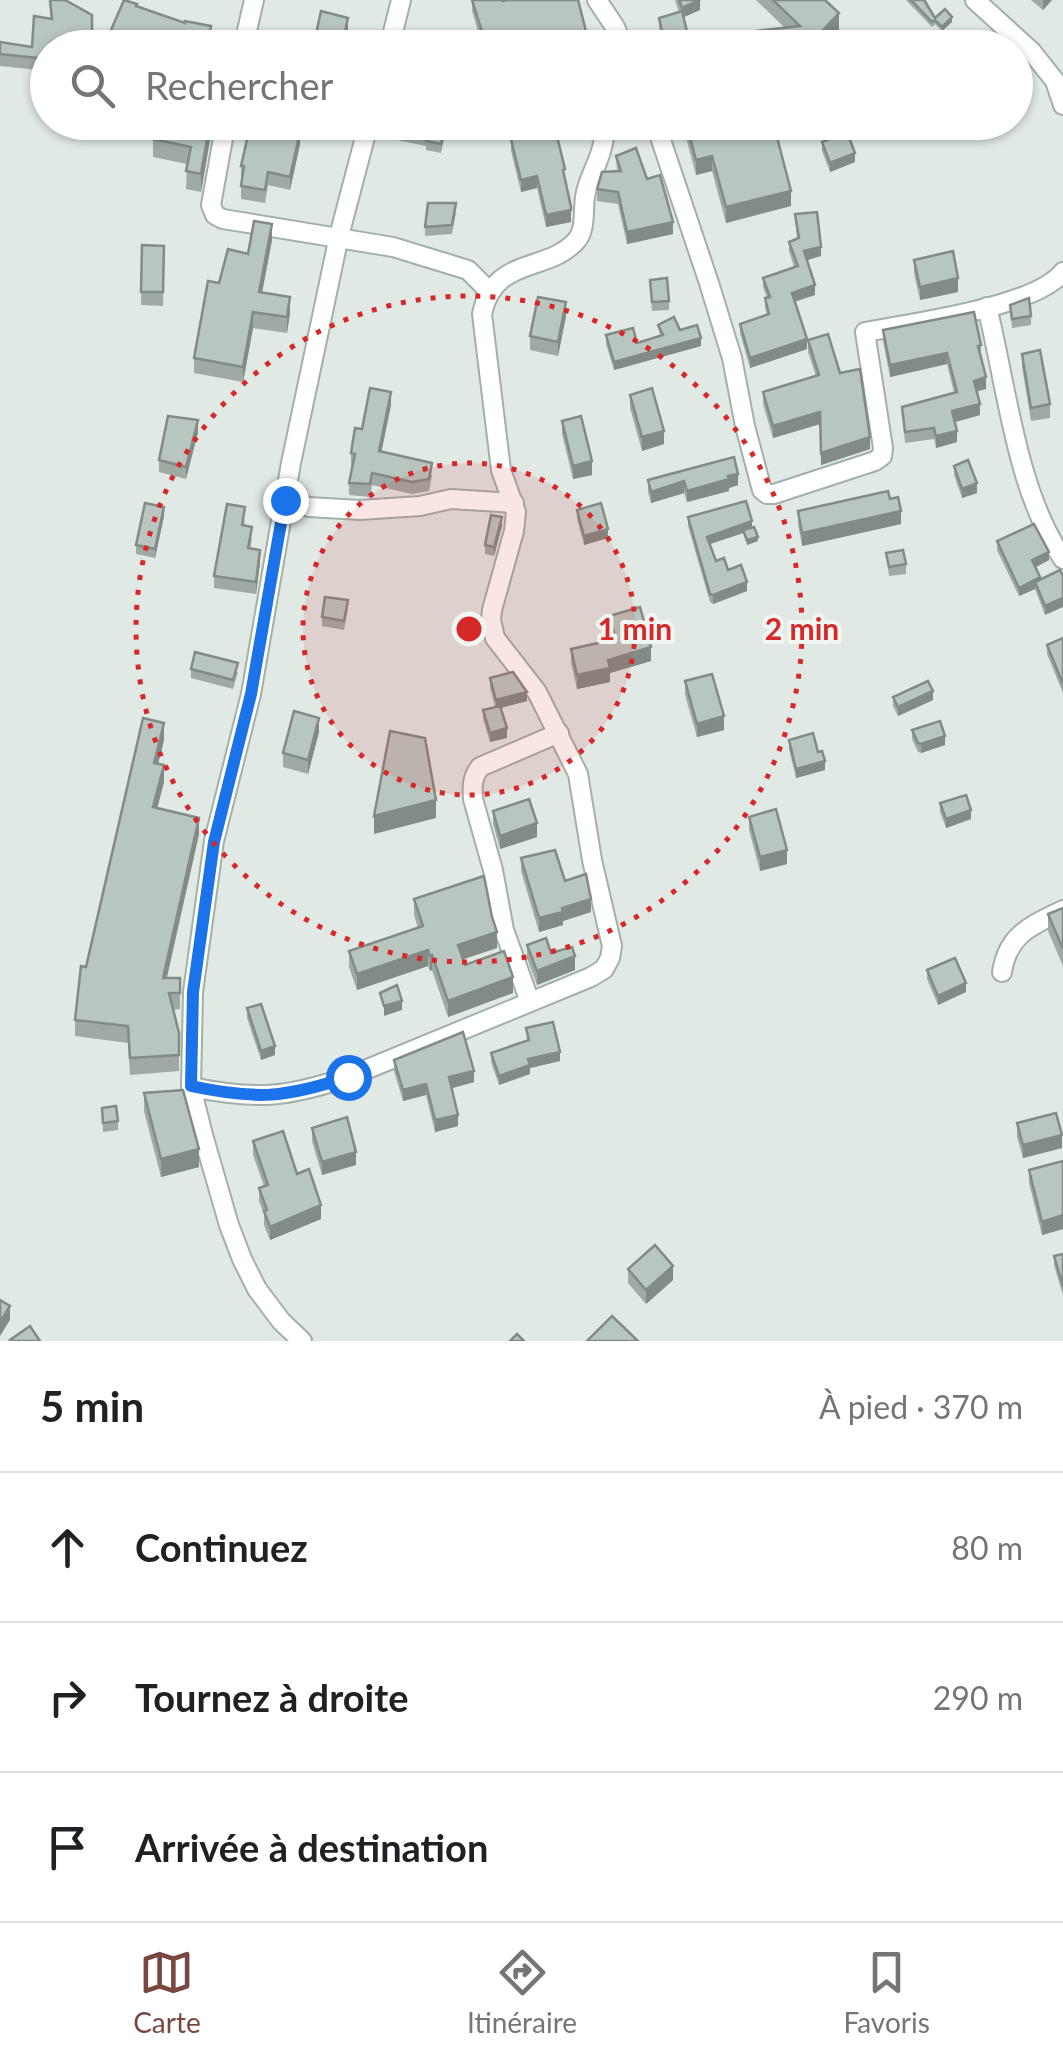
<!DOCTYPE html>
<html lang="fr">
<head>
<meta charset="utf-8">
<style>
	body { margin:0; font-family:Lato,sans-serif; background:#f2f2f2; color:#202124 }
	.stop { position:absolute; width:30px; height:30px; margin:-22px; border:8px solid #1a73e8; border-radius:50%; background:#fff }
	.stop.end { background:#1a73e8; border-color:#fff; box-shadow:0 2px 10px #0008 }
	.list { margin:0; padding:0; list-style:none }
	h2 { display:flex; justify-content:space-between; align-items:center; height:130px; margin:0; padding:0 40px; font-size:42px }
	h2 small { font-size:32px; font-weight:400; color:#757577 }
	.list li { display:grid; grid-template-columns:65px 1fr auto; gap:30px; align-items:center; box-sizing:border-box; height:150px; padding:0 40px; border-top:2px solid #e0e0e0 }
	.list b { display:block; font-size:38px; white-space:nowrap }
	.list em { font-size:32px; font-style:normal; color:#757577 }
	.icon { flex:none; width:55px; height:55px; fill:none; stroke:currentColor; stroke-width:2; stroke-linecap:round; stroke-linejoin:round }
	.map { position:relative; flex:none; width:1063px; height:1341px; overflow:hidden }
	.search { position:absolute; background:#fff; box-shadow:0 2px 8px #0004; left:30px; right:30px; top:30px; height:110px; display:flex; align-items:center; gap:25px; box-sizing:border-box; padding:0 35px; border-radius:55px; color:#757577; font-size:38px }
	.sheet { height:580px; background:#fff }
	nav { display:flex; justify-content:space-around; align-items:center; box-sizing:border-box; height:140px; border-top:2px solid #e0e0e0; background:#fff; font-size:28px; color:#757577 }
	nav a { display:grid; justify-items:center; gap:5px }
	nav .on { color:#784840 }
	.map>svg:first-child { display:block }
</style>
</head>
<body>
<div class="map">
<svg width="1063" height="1341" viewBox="0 0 1063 1341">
	<rect width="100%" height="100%" fill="#e0e9e4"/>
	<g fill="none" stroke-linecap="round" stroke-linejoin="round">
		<defs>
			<g id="minor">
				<path d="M597,0l18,27 9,21"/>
				<path d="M975,0l57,52 23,29 8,24"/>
				<path d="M243,48l11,-48"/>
				<path d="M389,48l12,-48"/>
				<path d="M226,122l-15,83 4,10 8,4 170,28 75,23 22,22"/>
				<path d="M655,122l54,161 23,75 13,68 17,64 5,4h7l101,-33 7,-5 1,-8 -18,-116c47,-9 170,-25 198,-60"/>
				<path d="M987,307c20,80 29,183 76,252"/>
				<path d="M285,499l24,8 51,3 60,-4 31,-7 63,4"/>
				<path d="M1002,972c6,-38 29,-46 61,-62"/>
				<path d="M530,1002l-26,-72 -11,-60 -20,-71c-1,-13 -1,-21 7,-32l79,-34"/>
				<path d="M191,1087c66,13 94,11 157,-10l243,-100 13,-8 6,-11 2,-12 -20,-86 -14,-86 -41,-82 -42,-54 -4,-18 1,-10 22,-79 2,-19 -15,-42 -19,-156c12,-58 65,-41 94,-73 10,-11 7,-30 9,-44 2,-14 8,-24 13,-37 5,-12 7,-25 8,-38"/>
				<path d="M302,1341l-21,-20 -24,-32 -15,-30 -13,-34 -26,-90 -12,-48 2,-95 21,-151 37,-147 40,-231 48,-227 30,-114"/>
			</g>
		</defs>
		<use href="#minor" stroke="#a3b0aa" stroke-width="22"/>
		<use href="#minor" stroke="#fff" stroke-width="18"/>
	</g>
	<g fill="#9faaa5">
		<path d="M49,0h16l-17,48v23l-48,-5v-24l32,5 19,-28z"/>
		<path d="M472,0l115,48h-56l-1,-4 -11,4h-36l-11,-37z"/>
		<path d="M675,0h25v10l-16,7 7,31h-27l-5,-21v-9l20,-6z"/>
		<path d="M756,0h69l14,29 -18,19h-66v-17l30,-3z"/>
		<path d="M906,0h20l9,18 17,4 -10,9 -7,-7 -3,3z"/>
		<path d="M1031,0h21l-9,10z"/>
		<path d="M137,7l74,29 -2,12h-70l-13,-5 -2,3 -13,-5v-11z"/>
		<path d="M213,122l-12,70 -15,-3 1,-25 -34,-7v-18z"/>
		<path d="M399,122l80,6v9l-34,-2 -4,18 -15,-3v-4l-29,-6z"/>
		<path d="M684,122h89l18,84 -65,17 -14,-52 -16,4 -12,-45z"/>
		<path d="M884,122h16l-7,8z"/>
		<path d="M994,122h20l-9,10z"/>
		<path d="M511,139l54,42 6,26v15l-25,5 -9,-39 -16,4 -10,-41z"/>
		<path d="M822,142l33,20 -25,10 -8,-21z"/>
		<path d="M300,144l-10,46 -22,-5 -3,18 -24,-4v-33z"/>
		<path d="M616,156l31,23 26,55 -46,10 -9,-40 -21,-3v-12l20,-18z"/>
		<path d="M456,212l-4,22 -27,2v-9z"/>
		<path d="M795,214l26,42 -14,4 8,35 -20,7 12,47 -57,19 -10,-35v-9l27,-9 -2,-8v-9h2l-4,-11v-9l31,-11 -5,-16v-9l8,-3z"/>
		<path d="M272,240l-10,53 28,20 -3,20 -34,-5 -10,54 -49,-9v-15l25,-75 29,-29z"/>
		<path d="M142,245l22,1 -1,60 -22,-1z"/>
		<path d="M914,260l44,32 -38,8 -6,-27z"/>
		<path d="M650,289l19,12v9l-17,1z"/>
		<path d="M1010,305l21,11v9l-19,3z"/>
		<path d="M566,316l-8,40 -28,-6v-14z"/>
		<path d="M658,325l22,5 21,16 -87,24 -8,-26v-9l31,8 23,-7z"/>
		<path d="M883,330l98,15v11l5,33 -9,2 3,24 -26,7 3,20 -21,6 -2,-9 -29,4 -3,-36 52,-14 -7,-29 -57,13 -7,-36z"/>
		<path d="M808,340l32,33 30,76 -49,16 -1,-41 -47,14 -10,-34v-12l53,-16 -8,-24z"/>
		<path d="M1022,354l28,50v14l-19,3 -9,-54z"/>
		<path d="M630,395l34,49 -22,7 -12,-43z"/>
		<path d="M391,405l-10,47 51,23 -3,16 -17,3 -40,-9 -2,12 -21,-2v-12l4,-17h-2v-13l11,-24z"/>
		<path d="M562,421l30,54 -19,4 -11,-45z"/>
		<path d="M198,432l-12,47 -27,-7v-12z"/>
		<path d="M954,466l23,27 -15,5 -8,-23z"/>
		<path d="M648,480l90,5 -9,3v3l-42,11 -3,-9 -33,10 -3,-11z"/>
		<path d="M890,499l11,25 -99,22 -4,-22v-13z"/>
		<path d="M577,510l31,28 -24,7 -7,-26z"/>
		<path d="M164,516l-9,42 -19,-4v-9z"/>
		<path d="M688,517l64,10 6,14 -11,4 -4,-12 -33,11 6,17 12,9 19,21 -34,13 -3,-2 -22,-76z"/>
		<path d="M245,519l-1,7 8,13 -2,10 10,13 -4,32 -42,-6v-12z"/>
		<path d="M502,526l-8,30 -9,-2v-9z"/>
		<path d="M997,541l52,19 -13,7 4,12 23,-3 -18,39 -10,-26 -16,7 -22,-46z"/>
		<path d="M886,553l20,11v10l-17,2z"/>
		<path d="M348,609l-4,21 -22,-4v-9z"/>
		<path d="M609,616l42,45 -41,12v9l-33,7 -6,-26v-14l41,-9 -3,-10z"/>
		<path d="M1063,638v55l-16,-39v-9z"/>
		<path d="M191,669l47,3 -5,17 -42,-11z"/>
		<path d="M490,678l37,23 -26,7 6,30 -17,4 -7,-23v-9l12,-3 -5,-20z"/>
		<path d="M685,681l39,49 -27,7 -12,-42z"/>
		<path d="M893,697l40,3 -35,16 -5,-10z"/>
		<path d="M912,730l33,15 -24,8 -3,-1 -6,-13z"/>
		<path d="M319,732l-11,42 -25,-7v-14z"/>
		<path d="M164,740l-6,24 6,18 -7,26 42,26 -33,144h14v31l-7,1 6,23v38l-49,4 -2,-32 -53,-7v-16l11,-53z"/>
		<path d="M789,740l29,12 7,18 -29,8 -7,-29z"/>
		<path d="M940,803l31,16 -25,9 -6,-16z"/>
		<path d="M493,811l44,26 -37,12 -7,-25z"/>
		<path d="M749,817l38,47 -27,7 -11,-41z"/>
		<path d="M521,858l44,23 26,31 -28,9v4l-24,7 -18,-61z"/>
		<path d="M414,899l83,49 -34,11 2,6 48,28 -65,24 -16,-47 -2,1 -2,-5 -71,24 -8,-23v-16l69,-23 -4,-13z"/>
		<path d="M1063,908v58l-15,-35v-17z"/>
		<path d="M527,945l24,8 24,17 -38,15 -10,-27z"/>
		<path d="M927,970l39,22 -28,13 -11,-26z"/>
		<path d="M247,1008l28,47 -14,5 -14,-42z"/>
		<path d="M526,1028l34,33 -30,7v6l-31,11 -8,-23v-9l36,-12z"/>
		<path d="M394,1060l80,22 -22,6 6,38 -23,6 -9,-37 -23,6 -9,-30z"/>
		<path d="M144,1093l55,74 -38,10 -17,-66z"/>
		<path d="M102,1108l16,13v9l-15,2z"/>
		<path d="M1017,1123l45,25 -39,10 -6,-21z"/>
		<path d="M312,1128l44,37 -34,10 -10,-34z"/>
		<path d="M253,1141l68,78 -51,21 -6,-15v-11l-5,-13v-13l5,-2 -11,-31z"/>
		<path d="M1063,1161v68l-21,6 -13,-52v-13z"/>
		<path d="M1063,1254v41l-9,-30v-9z"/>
		<path d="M628,1269l45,11 -27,24 -18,-21z"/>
	</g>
	<g fill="#828b86">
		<path d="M700,0v10l-18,8v-10z"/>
		<path d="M1043,0h9l-9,10z"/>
		<path d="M839,13v16l-18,19h-15z"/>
		<path d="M952,17v5l-10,9v-4z"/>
		<path d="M348,18v14l-4,16h-3z"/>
		<path d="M530,31v13l-11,4h-33v-4z"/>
		<path d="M587,35v13h-53z"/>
		<path d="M1021,105v9l-5,6v-9z"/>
		<path d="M210,122h3l-12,70v-18z"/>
		<path d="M1005,122h9l-9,10z"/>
		<path d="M300,132v12l-10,46v-13z"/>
		<path d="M855,153v9l-25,10v-9z"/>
		<path d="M712,156v15l-16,4v-15z"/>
		<path d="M537,176v12l-16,4v-12z"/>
		<path d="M791,191v15l-65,17v-16z"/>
		<path d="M571,210v12l-25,5v-12z"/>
		<path d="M673,222v12l-46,10v-12z"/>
		<path d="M272,224v16l-13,68v-16z"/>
		<path d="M821,247v9l-17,5v-10z"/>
		<path d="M958,278v14l-38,8v-13z"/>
		<path d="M815,285v10l-23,7v-9z"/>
		<path d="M290,297v16l-3,20v-16z"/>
		<path d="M566,302v14l-8,40v-14z"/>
		<path d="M253,312v16l-10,54v-15z"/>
		<path d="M701,338v8l-87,24v-8z"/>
		<path d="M807,339v10l-57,19v-10z"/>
		<path d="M947,353v11l-57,13v-12z"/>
		<path d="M986,377v12l-12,3v-11z"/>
		<path d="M391,392v13l-12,59v-13z"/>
		<path d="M980,404v11l-28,8v-12z"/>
		<path d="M820,412v12l-47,14v-12z"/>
		<path d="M198,420v12l-12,47v-12z"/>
		<path d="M664,431v13l-22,7v-14z"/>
		<path d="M957,431v11l-21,6v-12z"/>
		<path d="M870,437v12l-49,16v-12z"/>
		<path d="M592,461v14l-19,4v-13z"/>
		<path d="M738,474v11l-9,3v3l-42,11v-11z"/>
		<path d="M684,481v12l-33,10v-11z"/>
		<path d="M977,483v10l-15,5v-9z"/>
		<path d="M164,507v9l-9,42v-9z"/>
		<path d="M901,511v13l-99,22v-13z"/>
		<path d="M502,517v9l-8,30v-9z"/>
		<path d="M752,521v9l-45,15v-8z"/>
		<path d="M608,529v9l-24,7v-9z"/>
		<path d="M758,537v4l-11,4v-5z"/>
		<path d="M260,550v12l-4,32v-12z"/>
		<path d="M1049,552v8l-17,9v-9z"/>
		<path d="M1040,577v9l-5,-4v7l-16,7v-8z"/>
		<path d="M747,582v9l-34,13v-9z"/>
		<path d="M1063,598v9l-18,8v-9z"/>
		<path d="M651,647v14l-41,12v9l-33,7v-14l31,-15z"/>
		<path d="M933,691v9l-35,16v-9z"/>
		<path d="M527,692v9l-31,8v-9z"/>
		<path d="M724,716v14l-27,7v-13z"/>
		<path d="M319,718v14l-11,42v-14z"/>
		<path d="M164,723v17l-10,40v-17z"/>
		<path d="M507,728v10l-17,4v-9z"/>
		<path d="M945,736v9l-24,8v-9z"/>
		<path d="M825,761v9l-29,8v-9z"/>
		<path d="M164,765v17l-11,42v-17z"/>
		<path d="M436,800v18l-62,16v-18z"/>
		<path d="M971,810v9l-25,9v-9z"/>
		<path d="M199,818v16l-36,161v-17z"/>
		<path d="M537,823v14l-37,12v-13z"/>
		<path d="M787,850v14l-27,7v-14z"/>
		<path d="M591,899v13l-28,9v4l-24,7v-14l23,-10z"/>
		<path d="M497,932v16l-39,13v-16z"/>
		<path d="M428,950v16l-71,24v-16z"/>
		<path d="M432,955v15l-2,1v-15z"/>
		<path d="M575,956v14l-38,15v-14z"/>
		<path d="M513,977v16l-65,24v-16z"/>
		<path d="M966,983v9l-28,13v-9z"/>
		<path d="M402,1001v9l-18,6v-10z"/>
		<path d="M275,1046v9l-14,5v-9z"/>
		<path d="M560,1052v9l-30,7v6l-31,11v-9l29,-17z"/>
		<path d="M474,1071v11l-25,7v-12z"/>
		<path d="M426,1084v11l-23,6v-11z"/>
		<path d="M458,1115v11l-23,6v-12z"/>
		<path d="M1062,1135v13l-39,10v-13z"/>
		<path d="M199,1149v18l-38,10v-18z"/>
		<path d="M356,1152v13l-34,10v-13z"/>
		<path d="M321,1205v14l-51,21v-13z"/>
		<path d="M1063,1215v14l-21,6v-13z"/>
		<path d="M673,1266v14l-27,24v-14z"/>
		<path d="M10,1306v14l-10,16v-14z"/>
	</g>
	<g fill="#b9c6c0" stroke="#828b86" stroke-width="2.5">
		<path d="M50,0h15l27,15v33h-44v11l-48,-5v-12l32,5 2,-31 18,3z"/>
		<path d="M124,0l13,4 -1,2 49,17v-2l26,5 -4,22h-37l-44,-16 -2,3 -13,-5z"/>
		<path d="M472,0h30l1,1 5,-1h70l9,35 -53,12 -4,-16 -44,13z"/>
		<path d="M679,0h21l-18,8z"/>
		<path d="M773,0h52l14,13 -33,35h-49l-2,-17 45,-5z"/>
		<path d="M911,0h13l11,18 10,-9 7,8 -10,10 -7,-7 -3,2z"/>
		<path d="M321,11l27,7 -7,30h-28z"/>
		<path d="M682,11l9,37h-25l-7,-30z"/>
		<path d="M259,39l40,9h-43z"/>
		<path d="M711,43l1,5h-16z"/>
		<path d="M156,122h54l-9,52 -15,-3 5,-24 -38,-8z"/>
		<path d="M251,122h10l39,10 -10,45 -22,-5 -3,18 -24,-4 3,-20h-3z"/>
		<path d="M399,122h78l2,6 -34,-2 -4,18 -15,-3 1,-4 -30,-7z"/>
		<path d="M686,122h87l18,69 -65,16 -14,-51 -16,4z"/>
		<path d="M555,128l10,41 -2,1 8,37v3l-25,5 -9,-39 -16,4 -10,-41z"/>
		<path d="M847,132l8,21 -25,10 -8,-21z"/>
		<path d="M636,148l11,31 13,-4 13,47 -46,10 -9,-40 -21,-3 5,-17 19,-1 -5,-15z"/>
		<path d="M428,203h28l-4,22 -27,2z"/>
		<path d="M817,212l4,35 -17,4 11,34 -23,8 15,46 -57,19 -10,-34 29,-10 -4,-16 5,-1 -7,-19 35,-12 -9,-24 10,-4 -4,-24z"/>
		<path d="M254,221l18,3 -13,68 31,5 -3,20 -34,-5 -10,55 -49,-9 14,-77 11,2 9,-34 20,5z"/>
		<path d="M142,245l22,1 -1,46h-22z"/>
		<path d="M953,251l5,27 -38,9 -6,-27z"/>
		<path d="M667,278l2,23 -17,1 -2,-22z"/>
		<path d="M538,297l28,5 -8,40 -28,-6z"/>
		<path d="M1029,298l2,18 -19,3 -2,-14z"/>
		<path d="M974,312l7,33 -3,1 8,31 -12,4 6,23 -28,7 5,20 -21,5 -2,-8 -29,4 -3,-25 55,-15 -10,-39 -57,12 -7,-35z"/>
		<path d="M674,317l6,13 17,-5 4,13 -87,24 -8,-27 27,-7 4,15 26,-8 -5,-10z"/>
		<path d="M828,334l12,39 20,-4 10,68 -49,16 -1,-41 -47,14 -10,-34 56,-17 -11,-35z"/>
		<path d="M1040,350l10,54 -19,4 -9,-54z"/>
		<path d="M370,388l21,4 -12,59 53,12 -3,16 -17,3 -40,-9 -2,11 -21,-1 6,-29 -4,-1 4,-25 7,1z"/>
		<path d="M652,388l12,43 -22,6 -12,-42z"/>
		<path d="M168,416l30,4 -12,47 -27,-7z"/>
		<path d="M581,416l11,45 -19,5 -11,-45z"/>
		<path d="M734,457l4,17 -10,2 1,3 -42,12 -3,-10 -33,11 -3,-12z"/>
		<path d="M968,460l9,23 -15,6 -8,-23z"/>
		<path d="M888,491l2,8 8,-2 3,14 -99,22 -4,-22z"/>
		<path d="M746,501l6,20 -45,16 9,24 8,-3 4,12 13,-5 6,17 -34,13 -3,-1 -22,-77z"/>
		<path d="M145,503l19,4 -9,42 -19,-4z"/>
		<path d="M601,503l7,26 -24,7 -7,-26z"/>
		<path d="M227,504l18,3 -3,18 10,2 -4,21 12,2 -4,32 -42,-6z"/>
		<path d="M491,515l11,2 -8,30 -9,-2z"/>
		<path d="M1034,524l15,28 -17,8 8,17 -21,11 -22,-47z"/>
		<path d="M754,527l4,10 -11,3 -4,-10z"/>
		<path d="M903,550l3,14 -17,3 -3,-14z"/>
		<path d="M1060,570l3,6v22l-18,8 -10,-24z"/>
		<path d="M325,597l23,3 -4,21 -22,-4z"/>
		<path d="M640,607l11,40 -43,13 2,8 -33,7 -6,-26 45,-10 -7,-23z"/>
		<path d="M1063,638v46l-16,-39z"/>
		<path d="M195,652l43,11 -5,17 -42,-11z"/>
		<path d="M513,672l14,20 -31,8 -6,-22z"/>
		<path d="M712,674l12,42 -27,8 -12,-43z"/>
		<path d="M928,681l5,10 -35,16 -5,-10z"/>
		<path d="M500,706l7,22 -17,5 -7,-23z"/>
		<path d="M294,711l25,7 -11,42 -25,-7z"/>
		<path d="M143,718l21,5 -10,40 10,2 -11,42 46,11 -36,160h17v15h-11l10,40v22l-49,3 -2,-32 -53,-6 6,-54 5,1z"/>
		<path d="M940,721l5,15 -24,8 -3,-1 -6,-13z"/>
		<path d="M390,731l35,7 11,62 -62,16z"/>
		<path d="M813,733l5,19 4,-1 3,10 -29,8 -7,-29z"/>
		<path d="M966,795l5,15 -25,9 -6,-16z"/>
		<path d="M529,799l8,24 -37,13 -7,-25z"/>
		<path d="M776,809l11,41 -27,7 -11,-40z"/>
		<path d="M555,850l10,31 21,-7 5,25 -29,9 1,4 -24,6 -18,-60z"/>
		<path d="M484,876l8,41 5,15 -39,13 7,20 39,-14 9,26 -65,24 -16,-46 -2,1 -2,-6 -71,24 -8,-23 74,-25 -9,-27z"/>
		<path d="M1063,908v41l-15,-35z"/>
		<path d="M546,938l5,15 21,-6 3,9 -38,15 -10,-26z"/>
		<path d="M955,958l11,25 -28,13 -11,-26z"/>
		<path d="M397,985l5,16 -18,5 -4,-13z"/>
		<path d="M261,1004l14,42 -14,5 -14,-43z"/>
		<path d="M553,1022l7,30 -32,7 2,6 -31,11 -8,-23 38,-13 -3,-12z"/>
		<path d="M463,1032l11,39 -25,6 9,38 -23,5 -9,-36 -23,6 -9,-30z"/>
		<path d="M183,1090l16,59 -38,10 -17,-66z"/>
		<path d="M116,1106l2,15 -15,2 -1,-15z"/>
		<path d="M1056,1113l6,22 -39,10 -6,-22z"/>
		<path d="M347,1117l9,35 -34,10 -10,-34z"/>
		<path d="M283,1131l14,43 12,-5 12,36 -51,22 -6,-16 3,-1 -8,-22 9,-3 -15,-44z"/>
		<path d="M1063,1161v54l-21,7 -13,-52z"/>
		<path d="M655,1245l18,21 -27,24 -18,-21z"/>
		<path d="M1063,1254v32l-9,-30z"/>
		<path d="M0,1300l10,6 -10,16z"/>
		<path d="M612,1316l26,25h-51z"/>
		<path d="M30,1326l10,15h-29l-1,-1z"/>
		<path d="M517,1334l7,7h-14z"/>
	</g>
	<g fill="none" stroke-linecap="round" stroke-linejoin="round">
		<path stroke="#1a73e8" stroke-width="12" d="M285,500l-34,194 -37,148 -21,150 -2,94c66,14 94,12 157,-9"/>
	</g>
	<circle cx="469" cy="629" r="166" fill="#d62828" fill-opacity=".12"/>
	<g fill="none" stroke="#d62828" stroke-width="5" stroke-dasharray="5 10">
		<circle cx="469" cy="629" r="166"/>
		<circle cx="469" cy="629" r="333"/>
	</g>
	<circle cx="469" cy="629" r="15" fill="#d62828" stroke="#f0f6f2" stroke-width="5"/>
	<g font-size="30" text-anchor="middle" font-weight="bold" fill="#d62828" stroke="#f0f6f2" stroke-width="8" stroke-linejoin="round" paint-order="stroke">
		<text x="635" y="640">1 min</text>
		<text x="802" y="640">2 min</text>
	</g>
</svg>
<div class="stop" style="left:348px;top:1077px"></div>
<div class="stop end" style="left:285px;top:500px"></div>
<div class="search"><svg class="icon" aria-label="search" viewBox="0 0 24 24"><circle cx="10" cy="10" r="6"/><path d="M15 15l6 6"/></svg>Rechercher</div>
</div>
<section class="sheet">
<h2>5 min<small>À pied · 370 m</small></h2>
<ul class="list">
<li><svg class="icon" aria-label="ahead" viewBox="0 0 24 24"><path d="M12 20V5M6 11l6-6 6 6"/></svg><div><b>Continuez</b></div><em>80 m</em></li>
<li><svg class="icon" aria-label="right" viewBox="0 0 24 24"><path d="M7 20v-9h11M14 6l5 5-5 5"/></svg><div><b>Tournez à droite</b></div><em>290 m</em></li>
<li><svg class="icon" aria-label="arrive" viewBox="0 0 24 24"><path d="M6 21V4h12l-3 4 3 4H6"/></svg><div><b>Arrivée à destination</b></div></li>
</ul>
</section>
<nav>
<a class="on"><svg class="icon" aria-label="map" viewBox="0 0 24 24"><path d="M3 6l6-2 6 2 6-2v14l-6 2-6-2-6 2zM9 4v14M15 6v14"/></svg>Carte</a>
<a><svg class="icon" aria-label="directions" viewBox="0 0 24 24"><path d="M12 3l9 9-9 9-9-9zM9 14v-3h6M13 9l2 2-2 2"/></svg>Itinéraire</a>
<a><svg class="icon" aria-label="saved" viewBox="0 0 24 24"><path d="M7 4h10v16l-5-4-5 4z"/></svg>Favoris</a>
</nav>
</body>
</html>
